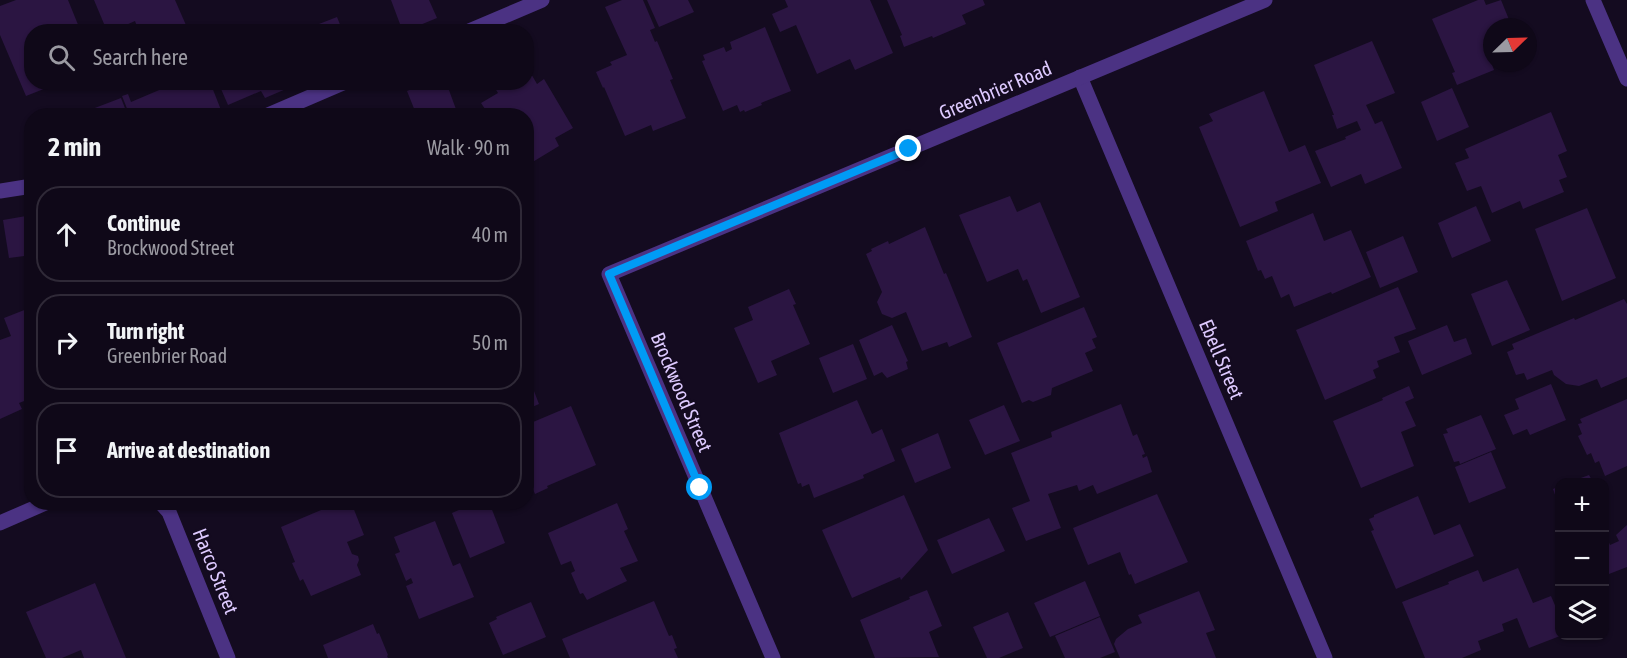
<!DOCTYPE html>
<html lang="en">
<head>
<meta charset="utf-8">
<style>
	body { margin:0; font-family:"Asap Condensed",sans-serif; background:#181121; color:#f1f3f6 }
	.controls { position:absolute; right:18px; bottom:18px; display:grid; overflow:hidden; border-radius:12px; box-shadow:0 2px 4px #0004 }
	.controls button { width:54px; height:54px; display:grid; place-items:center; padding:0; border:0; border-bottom:2px solid #2f2937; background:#0f0818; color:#f1f3f6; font:30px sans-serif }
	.compass { position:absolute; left:1483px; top:18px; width:54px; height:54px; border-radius:50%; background:#0f0818; box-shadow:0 2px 4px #0004; rotate:67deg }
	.stop { position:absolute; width:18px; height:18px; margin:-14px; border:4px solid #009bf5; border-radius:50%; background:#fff }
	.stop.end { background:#009bf5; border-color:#fff; box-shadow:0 2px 6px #0008 }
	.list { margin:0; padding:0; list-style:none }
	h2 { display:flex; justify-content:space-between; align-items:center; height:78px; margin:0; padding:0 24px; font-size:26px }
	h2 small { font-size:20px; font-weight:400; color:#9b9aa2 }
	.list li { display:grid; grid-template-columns:39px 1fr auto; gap:18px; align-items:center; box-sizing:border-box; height:96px; margin:0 12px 12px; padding:0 12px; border:2px solid #2f2937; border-radius:24px }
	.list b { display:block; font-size:22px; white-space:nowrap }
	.list p { margin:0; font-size:20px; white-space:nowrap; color:#9b9aa2 }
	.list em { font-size:20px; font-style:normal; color:#9b9aa2 }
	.icon { flex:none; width:33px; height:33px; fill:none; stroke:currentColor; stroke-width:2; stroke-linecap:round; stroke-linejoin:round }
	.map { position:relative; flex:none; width:1627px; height:658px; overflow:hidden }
	.search { position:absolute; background:#0f0818; box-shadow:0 2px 4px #0004; left:24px; top:24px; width:510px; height:66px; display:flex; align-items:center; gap:15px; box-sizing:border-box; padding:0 21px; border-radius:24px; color:#9b9aa2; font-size:22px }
	.panel { position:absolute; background:#0f0818; box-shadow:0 2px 4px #0004; left:24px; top:108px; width:510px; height:402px; border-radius:24px }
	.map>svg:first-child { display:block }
</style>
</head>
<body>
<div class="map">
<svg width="1627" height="658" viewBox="0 0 1627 658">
	<rect width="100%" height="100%" fill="#140b20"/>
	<g fill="#2b1542">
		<path d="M16,0h52l13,32h-49v50l27,1 -33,13 -26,-61v-29z"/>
		<path d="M94,0h81l14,32h-50l-4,-11 -18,8 -1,-2 -9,4z"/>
		<path d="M391,0h38l8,18 -34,14z"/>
		<path d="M622,0h21l12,28 -5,2 5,12 2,-1 16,38 -3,1 16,38 -33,13 -2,-6 -26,11 -21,-49 -1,1 -7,-16 16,-7 -2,-3 17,-7 -22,-48z"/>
		<path d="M647,0h41l6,12 -35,15z"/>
		<path d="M785,0h85l23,53 -38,17 -5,-11 -33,15 -21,-49 -16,7 -8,-18 16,-7z"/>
		<path d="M887,0h96l2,5 -23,10 4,9 -33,14 -1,-2 -28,11 -4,-11 2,-1z"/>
		<path d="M1478,0h6l2,5 15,-5 11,27h-20l-1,35 3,8 -37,15 -5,-12 3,-1 -23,-53z"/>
		<path d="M337,17l6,15h-42v-1z"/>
		<path d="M765,27l26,64 -30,12 1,2 -17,7 -1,-2 -4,2 -3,-7 -14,6 -21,-50 3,-1 -2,-5 21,-8 2,5 6,-3 -2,-7z"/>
		<path d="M1372,41l23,52 -29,12 9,19 7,-3 20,47 -37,16 -4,-10 -30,13 -16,-36 31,-12 -1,-2 16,-7 -4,-9 -20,8 -5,-14h2l-20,-50z"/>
		<path d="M530,72l7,12 7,-5 29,49 -18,10 4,8 -33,20v-50h-45l6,-4 -6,-9 17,-10 -3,-5 9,-6h22v-7z"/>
		<path d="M178,82h32l11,28 -13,6h-78l-8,-20 6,-2 3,8z"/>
		<path d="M218,82h73l2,4 -28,12 -4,-7 -33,14z"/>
		<path d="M427,82h19l11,30 -8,4h-32l-10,-25z"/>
		<path d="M1452,88l17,39 -32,14 -16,-39z"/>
		<path d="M1264,91l25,61 16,-7 16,38 -46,19 3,9 -38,16 -41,-100 14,-6 -4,-7z"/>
		<path d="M121,98l7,18h-39l-2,-5z"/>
		<path d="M1551,112l16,39 -9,4 9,22 -8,3 5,12 -41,17 -3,-8 -28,12 -11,-27 -14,5 -12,-28 14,-5 -4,-9z"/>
		<path d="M1010,196l7,16 23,-10 40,95 -39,16 -14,-34 -4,2 -5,-12 -31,13 -28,-67z"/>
		<path d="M1476,206l15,35 -39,17 -14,-35z"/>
		<path d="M1587,208l29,70 -54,23 -27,-72z"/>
		<path d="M1313,213l11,28 27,-11 20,47 -39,17 -1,-2 -37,15 -5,-13 -8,4 -9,-22 -7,3 -4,-9 -3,1 -12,-30z"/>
		<path d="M32,215v40l-23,3 -6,-38z"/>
		<path d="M925,227l19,47 2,-1 26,64 -23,10 -2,-5 -25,9 -16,-39 -14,6 -10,-4 -5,-12 5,-10 -16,-38 6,-3 -1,-2 17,-8 1,3z"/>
		<path d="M1403,236l15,36 -38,16 -14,-36z"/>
		<path d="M1507,280l23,50 -38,16 -21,-52z"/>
		<path d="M1398,287l18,42 -22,8 6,15 -23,9 2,6 -6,3 3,8 -51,22 -29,-70z"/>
		<path d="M789,289l7,15 -3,1 17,39 -39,17 6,14 -19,8 -24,-55 19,-8 -5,-13z"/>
		<path d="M1624,299l3,5v73l-26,11 -4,-9 -18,7 -13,-2 -12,-9 -2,-5 -25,10 -3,-7 -8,2 -9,-23 7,-3 -2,-5 62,-26 1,2z"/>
		<path d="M32,307v63l-5,2 5,11v15l-13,5 3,6 -22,10v-79l11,-4 -7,-18z"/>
		<path d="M1084,307l13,30 -5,2 4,9 -11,5 8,18 -41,17 -1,7 -18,7 -4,-2 -7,3 -25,-60z"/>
		<path d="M892,325l16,36 -2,1 2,7 -21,9 -5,-6 -8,4 -15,-36z"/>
		<path d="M1447,325l7,17 12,-4 6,16 -50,21 -14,-34z"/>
		<path d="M853,344l14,35 -34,14 -14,-35z"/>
		<path d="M527,373l12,31 -9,4 -2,-4 -1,1z"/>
		<path d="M1551,384l15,36 -36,15 -3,-6 -14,6 -9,-20 15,-6 -4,-10z"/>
		<path d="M1409,386l5,12 -9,4 11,24 -15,6 13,34 -53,22 -28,-67 50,-21 -1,-2z"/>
		<path d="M1627,399v67l-22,10 -6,-15 -4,2 -4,-10 -4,2 -9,-19 4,-2 -4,-10 4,-1 -2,-4z"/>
		<path d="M857,400l15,34 10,-5 13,32 -32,14 1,3 -50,20 -5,-14 -7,3 -1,-4 -3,1 -19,-51z"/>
		<path d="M1121,404l12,32 4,-2 8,20 -3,1 1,3 4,-2 5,16 -55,22 -4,-9 -14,6 -2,-6 -29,9 13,34 -35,13 -14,-33 18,-7 -19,-48 41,-16 -1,-5z"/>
		<path d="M1004,405l16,36 -35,14 -16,-35z"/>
		<path d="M571,406l25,59 -49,21 1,2 -13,6 -7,-16 -2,1v-54z"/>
		<path d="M1481,415l15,34 -36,15 -1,-3 -5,1 -11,-28 5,-1 -2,-4z"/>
		<path d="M938,433l13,35 -36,15 -14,-34z"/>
		<path d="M1491,452l15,36 -37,15 -14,-36z"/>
		<path d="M1589,475l4,7h-23z"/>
		<path d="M1560,486v19l-1,1 -6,-17z"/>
		<path d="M1157,494l31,68 -53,22 -4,-10 -2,1 -9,-23 -32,13 -15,-37z"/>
		<path d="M904,495l24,55 -27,30 -1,-3 -48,21 -30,-68z"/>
		<path d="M1418,496l16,39 26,-11 14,32 -78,33 -25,-58 3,-1 -5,-11 5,-2v-2z"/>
		<path d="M340,502h11l13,33 -17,7 5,12 6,2 1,4 -2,5 4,10 -50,21 -8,-17 -3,2 -8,-18 3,-1 -14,-35z"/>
		<path d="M477,502h12l16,41 -35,15 -18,-45z"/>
		<path d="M617,503l11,26 -4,2 14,30 -18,7 7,13 -40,19 -4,-7 -3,1 -9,-21 4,-2 -4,-10 -10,4 -13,-32z"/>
		<path d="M989,518l16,33 -53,23 -15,-34z"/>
		<path d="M435,521l18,45 7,-3 14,34 -55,22 -13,-33 7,-3 -2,-5 -5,3 -11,-27 5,-2 -6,-15z"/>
		<path d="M1627,525v42l-18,7 -5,-11v-32l6,14 9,-4 -3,-6z"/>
		<path d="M1518,568l15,35 18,-7 9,21v19l-31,12 -12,-30 -15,6 2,7 -26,10 3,9 -19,8h-37l-23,-56 47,-18 -1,-2 30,-12 5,12z"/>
		<path d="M1085,581l15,35 -50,21 -16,-34z"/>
		<path d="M95,583l31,75h-42l-3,-8 -19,8h-16l-20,-46z"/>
		<path d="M927,590l15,36 -13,6 10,25 -64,1 -15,-38 50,-21 -1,-2z"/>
		<path d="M1199,591l16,39 -9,3 10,25h-96l-6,-14 2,-5 12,-10 14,-6 -4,-8z"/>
		<path d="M654,601l15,35 3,-1 5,13 -3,1 4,9h-108l-8,-19z"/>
		<path d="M531,602l15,35 -43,18 -14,-32 8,-4 -1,-2z"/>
		<path d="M1008,612l15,36 -24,10h-12l-14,-31z"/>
		<path d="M1100,617l15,35 -15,6h-35l-10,-22z"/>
		<path d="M373,624l4,10 2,-1 9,22 -1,1 1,2h-60l-5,-13z"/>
	</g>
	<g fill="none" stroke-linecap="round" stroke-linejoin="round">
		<g stroke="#4b3283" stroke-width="15">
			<path d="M1593,0l34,79"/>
			<path d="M467,32l75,-32"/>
			<path d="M1080,77l245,581"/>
			<path d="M266,116l79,-34"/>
			<path d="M0,191l32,-5"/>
			<path d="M160,502l9,10 59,146"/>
			<path d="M0,523l48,-21"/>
			<path d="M773,658l-164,-384 656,-274"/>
		</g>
	</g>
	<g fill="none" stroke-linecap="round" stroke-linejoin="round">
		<path stroke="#009bf5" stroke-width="8" d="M700,488l-91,-214 300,-125"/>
	</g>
	<g text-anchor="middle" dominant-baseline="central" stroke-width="4.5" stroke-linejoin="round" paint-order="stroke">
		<g font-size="20" fill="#decaff" stroke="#140b20">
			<text transform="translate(995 90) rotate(-23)">Greenbrier Road</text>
			<text transform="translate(1222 359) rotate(67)">Ebell Street</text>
			<text transform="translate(682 392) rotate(67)">Brockwood Street</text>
			<text transform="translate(216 571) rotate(68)">Harco Street</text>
		</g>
	</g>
</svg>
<div class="controls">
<button>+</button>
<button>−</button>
<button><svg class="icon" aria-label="layers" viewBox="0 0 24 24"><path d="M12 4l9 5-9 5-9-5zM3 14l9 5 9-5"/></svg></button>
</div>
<svg class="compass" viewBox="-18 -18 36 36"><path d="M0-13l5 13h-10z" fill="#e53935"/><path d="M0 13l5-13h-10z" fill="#9b9aa2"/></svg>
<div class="stop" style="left:700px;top:488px"></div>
<div class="stop end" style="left:909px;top:149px"></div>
<div class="search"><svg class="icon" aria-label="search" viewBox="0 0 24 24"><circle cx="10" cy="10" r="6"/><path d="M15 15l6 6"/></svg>Search here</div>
<section class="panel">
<h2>2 min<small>Walk · 90 m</small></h2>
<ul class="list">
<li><svg class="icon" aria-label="ahead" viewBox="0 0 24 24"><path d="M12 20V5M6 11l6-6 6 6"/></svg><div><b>Continue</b><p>Brockwood Street</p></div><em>40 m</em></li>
<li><svg class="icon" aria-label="right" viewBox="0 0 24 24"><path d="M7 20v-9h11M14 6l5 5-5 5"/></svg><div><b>Turn right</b><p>Greenbrier Road</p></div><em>50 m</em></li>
<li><svg class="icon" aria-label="arrive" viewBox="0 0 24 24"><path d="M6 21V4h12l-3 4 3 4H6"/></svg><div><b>Arrive at destination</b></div></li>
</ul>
</section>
</div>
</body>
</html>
